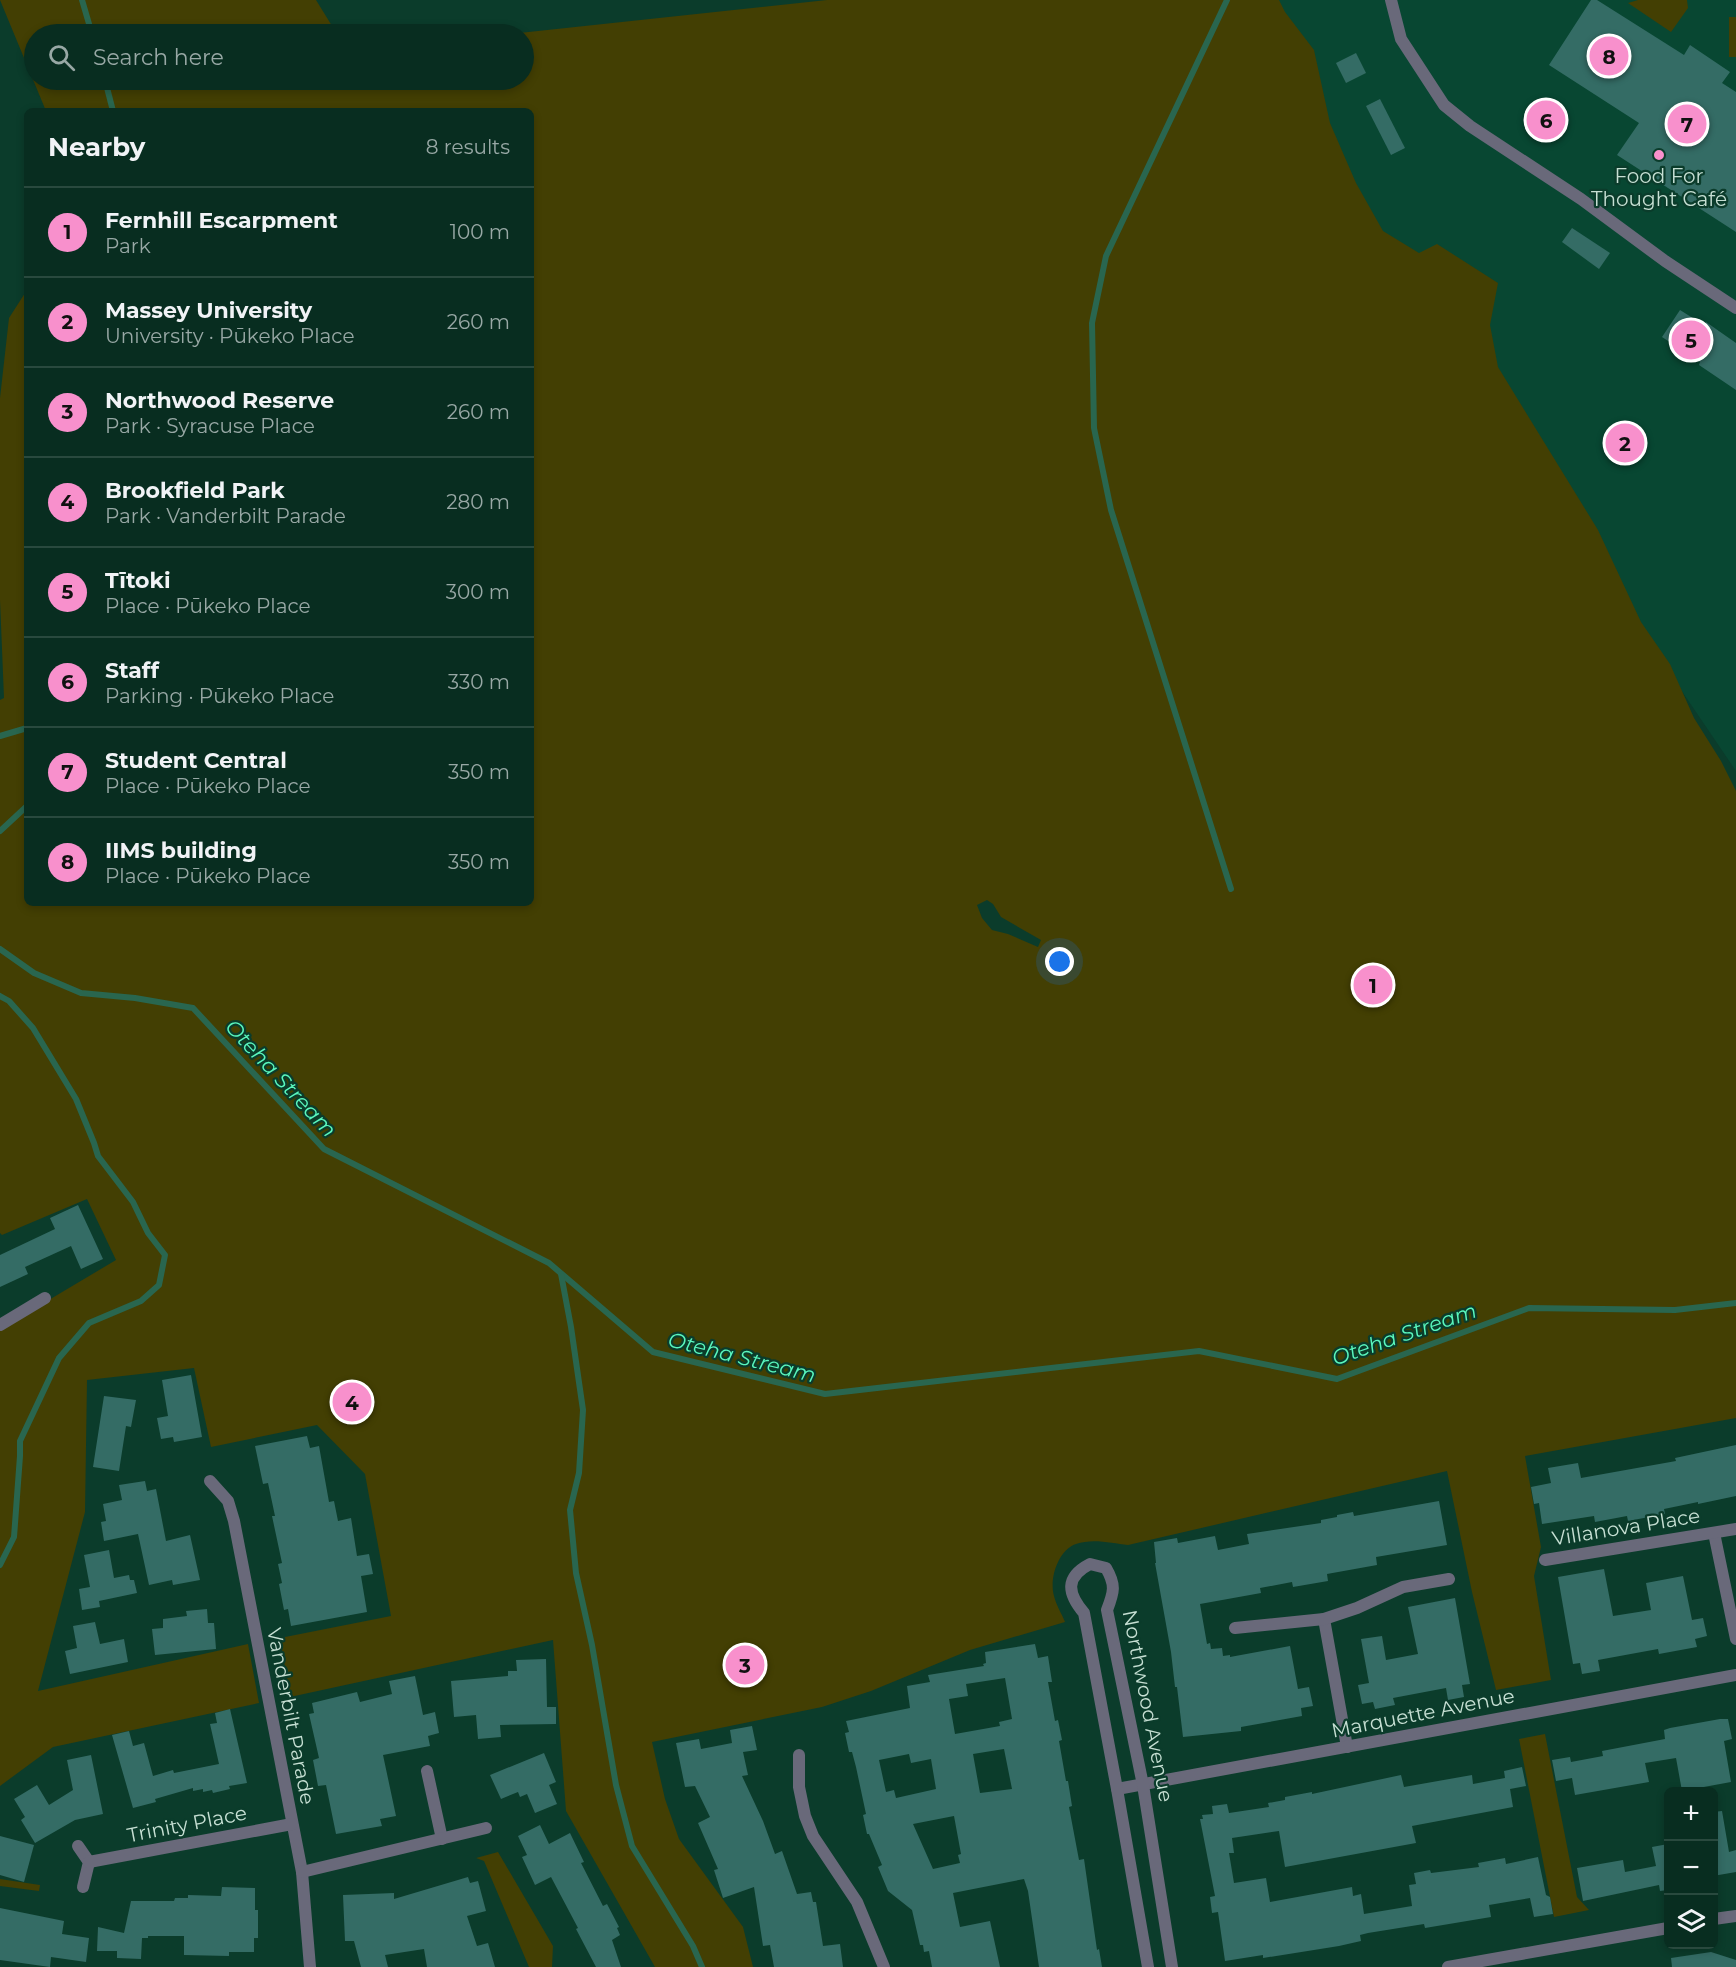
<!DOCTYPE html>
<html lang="en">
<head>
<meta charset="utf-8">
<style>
	body { margin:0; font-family:Montserrat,sans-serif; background:#16392d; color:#f1f3f6 }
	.controls { position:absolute; right:18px; bottom:18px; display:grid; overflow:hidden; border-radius:9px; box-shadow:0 3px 9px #0003 }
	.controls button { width:54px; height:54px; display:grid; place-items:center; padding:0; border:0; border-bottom:2px solid #29493e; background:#082d20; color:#f1f3f6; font:30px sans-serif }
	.you { position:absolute; left:1060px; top:962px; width:21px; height:21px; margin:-15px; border:4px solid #fff; border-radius:50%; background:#1a73e8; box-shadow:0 0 0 9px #1a73e833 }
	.badge { display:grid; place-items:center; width:39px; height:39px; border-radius:50%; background:#f890cc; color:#111; font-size:20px; font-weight:700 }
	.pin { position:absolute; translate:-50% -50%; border:3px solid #fff; box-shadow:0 2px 6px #0006 }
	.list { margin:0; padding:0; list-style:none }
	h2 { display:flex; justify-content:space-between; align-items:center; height:78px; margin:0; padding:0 24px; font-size:26px }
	h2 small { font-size:20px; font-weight:400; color:#98a8a5 }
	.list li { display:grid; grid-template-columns:39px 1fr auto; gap:18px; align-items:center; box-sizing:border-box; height:90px; padding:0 24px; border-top:2px solid #29493e }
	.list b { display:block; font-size:22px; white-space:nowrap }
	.list p { margin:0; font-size:20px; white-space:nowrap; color:#98a8a5 }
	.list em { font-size:20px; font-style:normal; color:#98a8a5 }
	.icon { flex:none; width:33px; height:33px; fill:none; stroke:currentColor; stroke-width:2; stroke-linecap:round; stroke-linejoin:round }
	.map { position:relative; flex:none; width:1736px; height:1967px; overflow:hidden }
	.search { position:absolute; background:#082d20; box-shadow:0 3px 9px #0003; left:24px; top:24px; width:510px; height:66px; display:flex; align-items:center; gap:15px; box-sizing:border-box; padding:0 21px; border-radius:33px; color:#98a8a5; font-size:22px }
	.panel { position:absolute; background:#082d20; box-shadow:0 3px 9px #0003; left:24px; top:108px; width:510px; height:798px; border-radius:9px }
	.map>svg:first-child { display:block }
</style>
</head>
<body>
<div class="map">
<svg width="1736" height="1967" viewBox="0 0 1736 1967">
	<rect width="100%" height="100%" fill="#0b3c2b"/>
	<path fill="#084732" d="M1267,0h469v771l-444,-655z"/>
	<g fill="#433f03" fill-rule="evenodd">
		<path d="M0,0h316l21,34h-303v46h490v-46h-14l317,-34h452l6,12 29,38 16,73 26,60 27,48 36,22 18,-9 61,39 -8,42 8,42 100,163 43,92 29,42 24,54 27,43 15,30v627l-211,38 16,91 -7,29 17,104 -55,10 -24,-98 -25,-121 -319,74c-16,-2 -36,-7 -52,-1 -18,6 -27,35 -22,52 2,9 8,18 11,26l-95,28 -99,41 -49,16 -170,35 13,57 14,40 64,88 10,40h-98l-89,-156 -13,-171 -263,57 -10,-59 111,-22 -26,-142 -48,-49 -106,22 -17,-79 -107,12 -2,132 -47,179 210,-47 11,59 -206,44 -53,39v-457l116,-69 -29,-61 -85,36 -2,-2v-533l4,-2 -4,-98v-202l9,-80 18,-28v613h504v-792h-485zM987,900l6,4 8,13 40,23 -3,7 -30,-13 -16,-4 -10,-12 -5,-13z"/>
		<path d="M1638,0h49l1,8 -17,24 -43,-29z"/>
		<rect x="1729" y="17" width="7" height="40"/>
		<path d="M1545,1734l32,163 12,13 -35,7 -35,-178z"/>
		<path d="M498,1852l55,94 -1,21h-23l-45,-106 -8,-3z"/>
		<path d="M0,1879l40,6 -1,6 -39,-5z"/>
	</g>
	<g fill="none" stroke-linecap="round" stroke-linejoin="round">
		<g stroke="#29664f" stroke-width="6">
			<path d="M82,0l10,34"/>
			<path d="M1227,0l-121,256 -14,67 2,105 17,82 120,379"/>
			<path d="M105,80l8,31"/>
			<path d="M0,736l27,-8"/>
			<path d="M0,831l27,-25"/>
			<path d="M0,949l34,24 47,20 54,5 58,10 131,141 225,114 104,89 172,42 374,-43 138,28 192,-71 146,2 61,-7"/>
			<path d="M0,996l9,5 24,27 43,71 18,44 4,13 35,46 15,31 17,22 -6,30 -18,16 -52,22 -30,35 -39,83v15l-6,81 -14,28"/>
			<path d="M561,1274l10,53 12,83 -4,63 -9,37 6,63 16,72 24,140 16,61 61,100 9,21"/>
		</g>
	</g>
	<g fill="#346c65" fill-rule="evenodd">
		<path d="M1591,0h6l87,55 6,-10 40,27 -8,11 14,9v140l-119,-77 22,-32 -90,-58z"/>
		<path d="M1356,53l10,20 -20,10 -10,-20z"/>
		<path d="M1380,99l25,49 -14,7 -25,-49z"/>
		<path d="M1572,228l38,25 -11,16 -37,-27z"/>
		<path d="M1680,310l24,15 2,-3 30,21v47l-37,-25 1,-3 -38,-25z"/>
		<path d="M78,1205l25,54 -22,10 -10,-23 -46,21 3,7 -28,13v-32l55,-26 -5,-11z"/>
		<path d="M191,1375l11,62 -28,5 -1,-5 -12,2 -4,-21 11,-2 -6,-36z"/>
		<path d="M104,1396l32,4 -5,27 -5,-1 -7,45 -26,-4z"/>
		<path d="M307,1436l3,12 9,-2 10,56 5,-1 4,20 13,-3 6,38 12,-2 4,20 -12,2 6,36 -76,14 -3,-17 -4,1 -5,-26 3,-1 -4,-19 4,-1 -10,-47h3l-7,-33 -5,1 -8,-38z"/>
		<path d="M1736,1445v51l-38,8v-2l-34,7 1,5 -37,7 -1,-5 -32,6 -1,-6 -52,8 -3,-21 -5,1 -3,-17 20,-4 -3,-15 30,-5 3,15 95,-17 -1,-3z"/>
		<path d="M145,1481l2,10 9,-2 10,52 24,-6 10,45 -27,5 -1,-5 -23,5 -11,-51 -34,7 -3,-19 5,-1 -3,-17 19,-4 -3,-15z"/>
		<path d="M1439,1501l8,44 -71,12 1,8 -50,9 1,7 -35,6 -1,-5 -32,6 1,5 -61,11 7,40 3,-1 1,6 11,-1 1,8 7,-1v2l60,-11 8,43 11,-2 4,19 -12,2 1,8 -61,11v4l-58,6 -6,-50h-2l-4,-35 -16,-89h1l-2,-21 23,-4 1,5 37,-7 3,14 31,-6 -2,-10 74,-11v-3l16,-3v-2l16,-3 1,4z"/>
		<path d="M109,1550l5,28 15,-3 1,5h4l3,13 -38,8 1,6 -18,3 -3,-21 11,-2 -6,-32z"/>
		<path d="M1604,1569l9,47 38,-6 -5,-27 37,-7 9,44 11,-2 4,18 -12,3 2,8 -38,7 -1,-5 -60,11 2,11 -18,3 -2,-11 -7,1 -15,-87z"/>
		<path d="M1455,1598l15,86 -8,1 2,12 -16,3 -2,-12 -53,10 2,7 -20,4 -2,-7 -11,2 -4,-19 11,-2 -8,-44 21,-3 4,24 32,-6 -10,-47z"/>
		<path d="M207,1609l1,14h6l2,26 -61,6 -3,-26 11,-1v-9l24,-3 -1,-5z"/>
		<path d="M95,1622l5,22 24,-5 4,23 -58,12 -5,-23 12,-3 -4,-22z"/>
		<path d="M1035,1644l3,14 10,-2 4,26h-4l7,39 3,-1 4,20 -3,1 7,40h2l4,25 -3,1 10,53 5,-1 13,91 2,-1 3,18h-63l-11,-76 -4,-12 -71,14 7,34 30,-6 10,46h-68l-3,-16 -5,1 -1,-7h-3l-8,-35 -24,-19 -10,-24 4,-2 -13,-31h-2l-4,-19 3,-1 -10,-47 -4,-15h-3l-4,-19 4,-1 -3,-11 64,-13 -3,-22 23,-4 -2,-7 56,-9 -1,-2 3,-1 -1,-11zM1005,1678l7,41 -13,3 1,4 -45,8 -6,-35 19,-3 -2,-12zM1004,1749l8,40 -32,4 -7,-39zM909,1754l2,9 20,-4 5,30 -40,9 -2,-8 -8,2 -7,-32zM954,1816l7,38 -3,1 2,8 -27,6 -20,-45z"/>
		<path d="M546,1659l1,48h9v17l-56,1 1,12 -23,2 -2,-24 -22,2 -3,-36 57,-5v-5h9l-1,-11z"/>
		<path d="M415,1676l8,39 12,-3 4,21 -11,3 2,10 -47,9 13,61 -16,3 2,7 -46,8 -10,-49 -8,1 -5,-26 6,-2 -10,-44 5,-1 -2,-10 45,-11 3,10 32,-8 -3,-13z"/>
		<path d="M230,1709l17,74 -18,3 1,3 -17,4 -1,-3 -9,2v-3l-10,2v-3l-38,11 1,3 -23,6 -21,-73 17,-4 4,15 11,-3 9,33 20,-6 1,3 45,-9 -9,-40 7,-1 -2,-10z"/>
		<path d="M1720,1719h8l4,20 -8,2 7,41 -49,9 -6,-33 -31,5 4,19 -74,13 -3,-17 -16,3 -4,-21 18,-3 1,5 32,-6 -1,-5 63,-12 -1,-9 6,-2z"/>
		<path d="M752,1726l5,24 -14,2 5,23 -6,1 21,45 12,33 7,-3 15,43 14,-2 2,10h3l7,44 17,-2 3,23h-69l-4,-22 -7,1 -9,-59 -31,11 -9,-28 4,-1 -20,-46 12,-6 -15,-31 -10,1 -9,-44 23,-4 2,10 31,-6 -2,-13z"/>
		<path d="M544,1753l12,29 -7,3 8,19 -22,9 -8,-19 -7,3 -2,-5 -17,7 -11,-24z"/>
		<path d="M91,1755l12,59 -28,6 -40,23 -14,-23 4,-3 -11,-18 23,-14 12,20 24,-15 -6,-30z"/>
		<path d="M1522,1767l4,19 -16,3 3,18 -101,19 4,17 -131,24 -6,-36 -47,7 2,15h-5l5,30 32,-5 4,24 82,-15 1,9 8,-2 3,20 48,-8 -3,-21 7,-1 -2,-11 16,-3 1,3 48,-6 -1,-4 27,-5 1,6 32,-7 8,38 4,2 3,17 -19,3 -4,-19 -41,7 2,12 -66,11 -1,-4 -56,9 -8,2 1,6 -22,5 -76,12v-3l-38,6 -7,-49 -6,1 -2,-16 5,-1 -15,-77h3l-1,-4 11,-1 -1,-8 15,-2 2,9 40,-6 -1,-4 17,-3v-3l27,-5v2l89,-19 3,12 68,-12 1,9 32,-6 -1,-7z"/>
		<path d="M1722,1811l7,41 7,-2v22l-23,4v-64z"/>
		<path d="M540,1825l9,19 21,-11 14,29 -3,1 22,43 4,-2 12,23 -2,1 3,7 -8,5 9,27h-25l-20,-38 2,-1 -27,-51 -16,8 -13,-28 5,-2 -9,-19z"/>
		<path d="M0,1836l34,9 -10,37 -24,-7z"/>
		<path d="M1668,1844v46l-8,1 -1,-6 -76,16 -6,-33 46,-8 2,12 31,-6 -4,-19z"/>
		<path d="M468,1877l2,6 8,-2 8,30 -19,5 10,30 11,-3 7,24h-68l-3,-18 -39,6 3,12h-27l-7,-26h-9l-2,-46 51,-2v6z"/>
		<path d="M222,1887l33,1v22h3v28h-4v14h-25v4l-45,-1v-19h-36v2h-6l-1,21 -24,-1v-7h-20l1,-24 26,6 7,-32h43l1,-3h13v-3l33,1z"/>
		<path d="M0,1908l64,13 -2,13 27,4 -3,24 -35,-5 -1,10 -50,-7z"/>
		<path d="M1711,1952l25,8v7h-64l-1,-9z"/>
	</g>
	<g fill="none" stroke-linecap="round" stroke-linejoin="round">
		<g stroke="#69697a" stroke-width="12">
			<path d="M1391,0l10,39 43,66 26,21 111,73 84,62 71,47"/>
			<path d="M0,1325l45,-27"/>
			<path d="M210,1481l18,20 6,20 68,351 8,95"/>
			<path d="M1714,1533l22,106"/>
			<path d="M1545,1560l191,-31"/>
			<path d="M1324,1619l23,128"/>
			<path d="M1235,1628l89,-9 33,-11 46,-21 46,-8"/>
			<path d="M799,1755v32l6,29 8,20 44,66 27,65"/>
			<path d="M427,1771l15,68"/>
			<path d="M1117,1789l619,-114"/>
			<path d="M78,1846l11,16 -6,25"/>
			<path d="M89,1862l203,-38"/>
			<path d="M302,1872l184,-44"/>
			<path d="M1714,1919l22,-3"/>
			<path d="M1148,1967l-31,-178 -33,-176c-17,-20 -19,-36 6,-49l16,4c10,17 8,24 1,42l36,175 29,182"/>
			<path d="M1448,1967l220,-39"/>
		</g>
	</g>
	<circle fill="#f890cc" stroke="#0b3c2b" stroke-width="2" cx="1659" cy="155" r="6"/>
	<g text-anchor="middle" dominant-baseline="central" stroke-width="4.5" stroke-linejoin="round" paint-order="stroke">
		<g font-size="20" fill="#c6dfd3" stroke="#0b3c2b">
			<text x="1659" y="176">Food For<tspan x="1659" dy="23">Thought Café</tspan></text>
		</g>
		<g font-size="20" fill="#c6dfd3" stroke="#0b3c2b">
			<text transform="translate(1626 1527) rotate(-9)">Villanova Place</text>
			<text transform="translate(1148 1706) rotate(79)">Northwood Avenue</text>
			<text transform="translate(1423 1713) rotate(-11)">Marquette Avenue</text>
			<text transform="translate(291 1716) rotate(79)">Vanderbilt Parade</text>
			<text transform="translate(187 1824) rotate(-11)">Trinity Place</text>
		</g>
		<g font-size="21" font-style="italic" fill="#5af6bd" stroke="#0b3c2b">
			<text transform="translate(281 1078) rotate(47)">Oteha Stream</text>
			<text transform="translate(1404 1334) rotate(-19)">Oteha Stream</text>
			<text transform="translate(742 1357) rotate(14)">Oteha Stream</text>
		</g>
	</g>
</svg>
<div class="controls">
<button>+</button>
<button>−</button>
<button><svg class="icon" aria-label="layers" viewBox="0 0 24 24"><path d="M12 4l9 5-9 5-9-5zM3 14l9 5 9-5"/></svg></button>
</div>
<div class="you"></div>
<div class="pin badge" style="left:1373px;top:985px">1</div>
<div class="pin badge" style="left:1625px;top:443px">2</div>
<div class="pin badge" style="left:745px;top:1665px">3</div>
<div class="pin badge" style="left:352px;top:1402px">4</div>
<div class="pin badge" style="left:1691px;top:340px">5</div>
<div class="pin badge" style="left:1546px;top:120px">6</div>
<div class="pin badge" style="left:1687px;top:124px">7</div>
<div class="pin badge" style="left:1609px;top:56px">8</div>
<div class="search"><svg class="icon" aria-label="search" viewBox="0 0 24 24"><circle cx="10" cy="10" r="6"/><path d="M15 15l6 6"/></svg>Search here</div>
<section class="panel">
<h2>Nearby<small>8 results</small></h2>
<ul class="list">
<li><span class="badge">1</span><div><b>Fernhill Escarpment</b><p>Park</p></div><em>100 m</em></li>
<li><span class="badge">2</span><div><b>Massey University</b><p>University · Pūkeko Place</p></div><em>260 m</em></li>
<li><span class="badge">3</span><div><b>Northwood Reserve</b><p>Park · Syracuse Place</p></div><em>260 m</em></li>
<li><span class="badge">4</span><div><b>Brookfield Park</b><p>Park · Vanderbilt Parade</p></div><em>280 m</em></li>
<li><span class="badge">5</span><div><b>Tītoki</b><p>Place · Pūkeko Place</p></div><em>300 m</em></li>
<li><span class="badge">6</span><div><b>Staff</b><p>Parking · Pūkeko Place</p></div><em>330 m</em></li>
<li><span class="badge">7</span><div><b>Student Central</b><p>Place · Pūkeko Place</p></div><em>350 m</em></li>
<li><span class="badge">8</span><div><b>IIMS building</b><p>Place · Pūkeko Place</p></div><em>350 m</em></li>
</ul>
</section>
</div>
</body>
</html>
